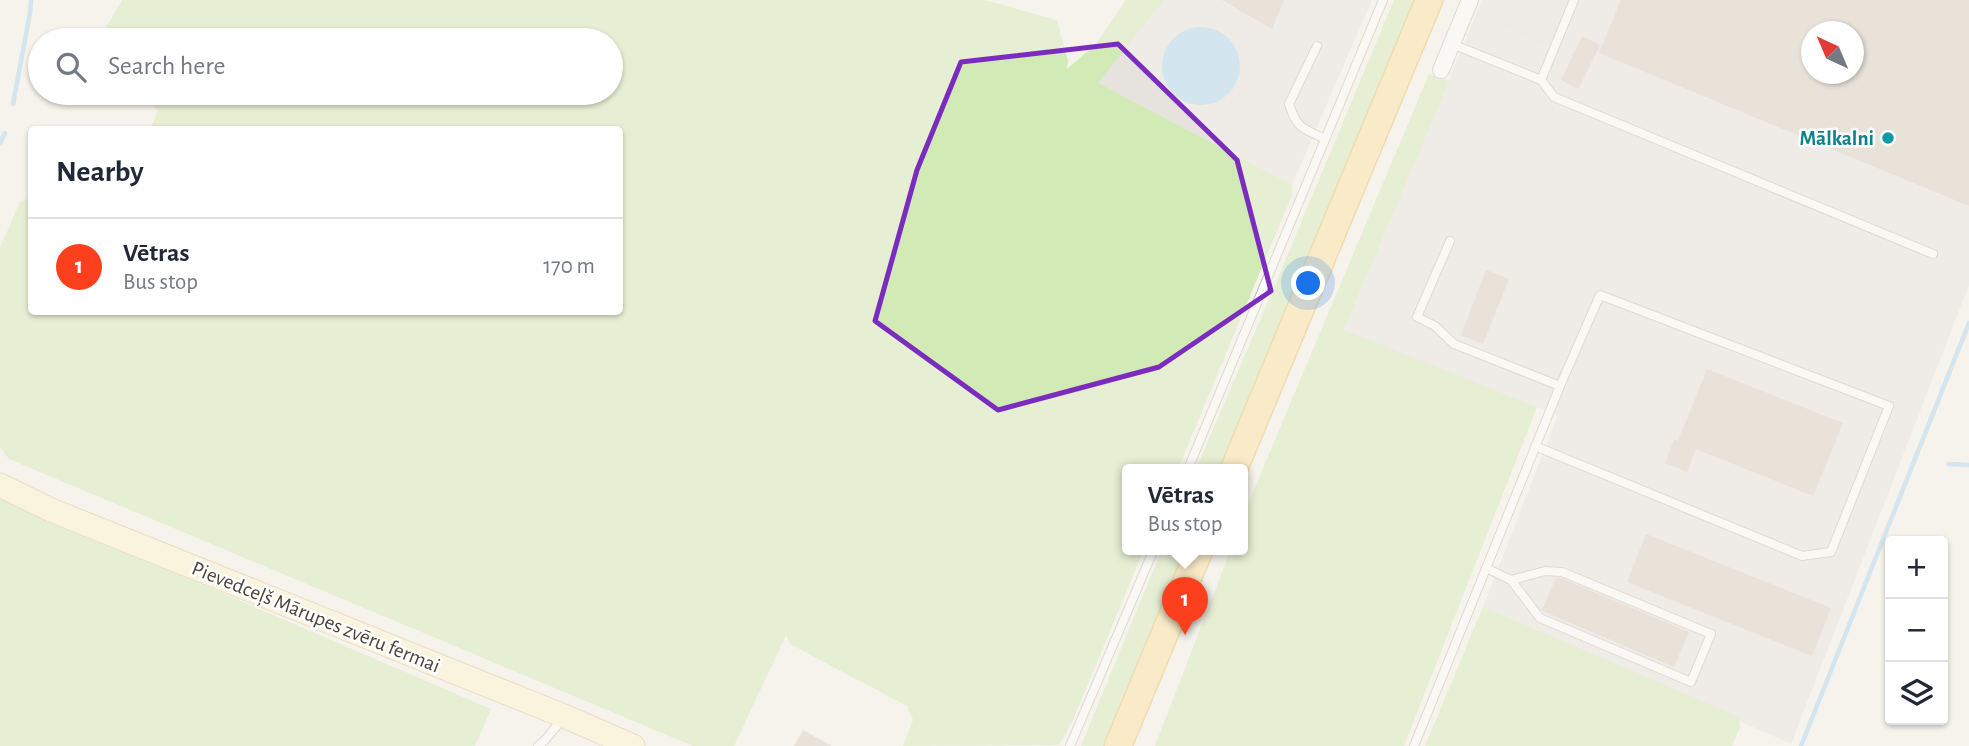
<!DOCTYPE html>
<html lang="en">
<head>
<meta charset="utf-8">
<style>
	body { margin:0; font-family:"Alegreya Sans",sans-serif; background:#f2f2f3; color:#1f2937 }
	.controls { position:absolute; right:21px; bottom:21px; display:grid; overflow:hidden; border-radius:7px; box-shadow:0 2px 5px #0004 }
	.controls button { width:63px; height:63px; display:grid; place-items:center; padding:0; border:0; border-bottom:2px solid #e0e1e3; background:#fff; color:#1f2937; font:35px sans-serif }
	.compass { position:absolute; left:1801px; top:21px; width:63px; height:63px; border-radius:50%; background:#fff; box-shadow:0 2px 5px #0004; rotate:316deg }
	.you { position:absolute; left:1309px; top:284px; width:24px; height:24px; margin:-18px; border:5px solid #fff; border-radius:50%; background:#1a73e8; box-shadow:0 0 0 10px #1a73e833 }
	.badge { display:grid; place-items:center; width:46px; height:46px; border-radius:50%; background:#fc3f1d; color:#fff; font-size:23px; font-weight:700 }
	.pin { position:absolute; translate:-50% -58px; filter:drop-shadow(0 2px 4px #0008) }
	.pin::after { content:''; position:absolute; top:37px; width:24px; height:21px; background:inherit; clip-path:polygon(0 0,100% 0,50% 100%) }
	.popup { position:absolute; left:1122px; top:464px; width:126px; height:91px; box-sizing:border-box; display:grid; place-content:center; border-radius:7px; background:#fff; filter:drop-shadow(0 2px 5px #0005); font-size:23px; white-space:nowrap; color:#747a83 }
	.popup b { font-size:26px; color:#1f2937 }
	.popup::after { content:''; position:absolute; left:50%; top:100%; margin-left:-14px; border:14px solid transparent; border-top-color:#fff }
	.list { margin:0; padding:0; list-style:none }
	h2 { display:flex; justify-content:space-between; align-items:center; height:91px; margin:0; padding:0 28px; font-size:30px }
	h2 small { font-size:23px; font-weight:400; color:#747a83 }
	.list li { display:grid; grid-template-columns:46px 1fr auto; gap:21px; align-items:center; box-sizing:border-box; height:98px; padding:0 28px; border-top:2px solid #e0e1e3 }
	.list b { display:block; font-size:26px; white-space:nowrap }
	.list p { margin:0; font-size:23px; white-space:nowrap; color:#747a83 }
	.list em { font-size:23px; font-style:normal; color:#747a83 }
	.icon { flex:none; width:38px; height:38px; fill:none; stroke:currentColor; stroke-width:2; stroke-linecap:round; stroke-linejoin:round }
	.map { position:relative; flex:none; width:1969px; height:746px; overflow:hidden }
	.search { position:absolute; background:#fff; box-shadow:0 2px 5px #0004; left:28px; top:28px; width:595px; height:77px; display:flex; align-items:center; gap:18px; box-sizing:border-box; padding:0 24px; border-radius:38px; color:#747a83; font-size:26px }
	.panel { position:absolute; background:#fff; box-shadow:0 2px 5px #0004; left:28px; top:126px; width:595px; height:189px; border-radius:7px }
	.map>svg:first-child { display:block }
</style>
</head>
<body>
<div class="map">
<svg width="1969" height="746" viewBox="0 0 1969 746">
	<rect width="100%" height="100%" fill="#f6f3ec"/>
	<g fill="#e6e2dd" fill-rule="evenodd">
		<path d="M1164,0h208l-80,185 -195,-102z"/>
		<path d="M1482,0h487v285l-178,459 -308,-137 75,-192 -214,-84zM1812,32h42v42h-42z"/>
	</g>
	<g fill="#d2eab5">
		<path d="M122,0h862l73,20 11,41 -1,8 29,-25 30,-44h38l-66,83 194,102v10l-114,274h-51v80h17l-71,171 -14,25 -156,1 10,-26 -6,-14 -117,-62 -4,-9 -52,111h-41l-684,-287 -9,-12v-199l20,-46 11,-5 1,115h588v-182l-470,-1 8,-18 -16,-18h469v-53h-512z"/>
		<path d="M1394,0h20l-195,469h-23l74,-172z"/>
		<path d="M1429,74l20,7 -105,249 193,77 -133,339h-249l76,-197h12v-31l7,-19z"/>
		<path d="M0,497l491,212 -16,37h-475z"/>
		<path d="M1162,549h25l-82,197h-24z"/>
		<path d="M1483,607l256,110 1,10 -8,19h-307z"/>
	</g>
	<path fill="#e5e3e0" d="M1511,0h63l-20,48 -54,-23z"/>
	<circle fill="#a9d4f2" cx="1201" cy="66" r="39"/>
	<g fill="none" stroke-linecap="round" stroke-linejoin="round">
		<g stroke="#a9d4f2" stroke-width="4.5">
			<path d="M13,104l17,-91 1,-13"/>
			<path d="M0,143l5,-10"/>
			<path d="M1949,464l20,1"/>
			<path d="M1801,746l168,-423"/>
		</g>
	</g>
	<g fill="#d8cfc1" fill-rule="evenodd">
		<path d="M1222,0h62l-12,29z"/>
		<path d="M1621,0h348v206l-370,-153zM1811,32h42v42h-42z"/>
		<path d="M1582,36l18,9 -22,44 -17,-9z"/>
		<path d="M1486,270l23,9 -26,65 -22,-9z"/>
		<path d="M1707,369l136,54 -30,73 -117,-47 -9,23 -22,-9 9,-23 4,1z"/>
		<path d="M1646,534l185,74 -19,48 -185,-74z"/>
		<path d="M1556,578h5l128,54 -15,35 -131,-56 -1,-1z"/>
		<path d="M803,730l29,16h-38z"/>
	</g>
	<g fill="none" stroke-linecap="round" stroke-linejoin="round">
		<defs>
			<g id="lane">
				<path d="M1452,44l89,36 33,-80"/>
				<path d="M1317,46l-28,58c8,25 14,24 36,35"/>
				<path d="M1541,80l13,17 379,157"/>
				<path d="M1535,446l267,110 29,-4 58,-146 -289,-111 -40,91"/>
				<path d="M1188,469l195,-469"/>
				<path d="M1486,568l25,12 34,-9 17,1 149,62 -20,48 -151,-64 -29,-38"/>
				<path d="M538,746l7,-6 19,-23"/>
				<path d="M1070,746l84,-197"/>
				<path d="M1414,746l146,-360 -106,-42 -19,-18 -18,-9 33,-76"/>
			</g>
			<path id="street" d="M1441,70l29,-70"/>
			<path id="secondary" d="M0,485l51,25 513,206 69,30"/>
			<g id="primary">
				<path d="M1234,469l195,-469"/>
				<path d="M1118,746l82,-197"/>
			</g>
		</defs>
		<use href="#lane" stroke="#c2bbae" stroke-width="10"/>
		<use href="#street" stroke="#c2bbae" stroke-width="18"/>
		<use href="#secondary" stroke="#d6c79b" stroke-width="25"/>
		<use href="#primary" stroke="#e6c16a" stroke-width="29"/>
		<use href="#lane" stroke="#fff" stroke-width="8"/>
		<use href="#street" stroke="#fff" stroke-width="16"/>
		<use href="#secondary" stroke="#fff3cd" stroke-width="23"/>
		<use href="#primary" stroke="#ffe39c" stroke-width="26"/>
	</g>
	<path d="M0 0H1969V746H0ZM1118,44l119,116 34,131 -112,76 -161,43 -123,-89 42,-151 44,-108z" fill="#f6f3ec" fill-opacity=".55" fill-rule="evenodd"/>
	<path fill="none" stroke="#7b2cbf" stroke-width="5" stroke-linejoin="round" d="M1118,44l119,116 34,131 -112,76 -161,43 -123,-89 42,-151 44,-108z"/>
	<circle fill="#0f9aa8" stroke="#fff" stroke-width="2.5" cx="1888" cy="138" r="7"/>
	<g text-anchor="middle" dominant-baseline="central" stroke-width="5" stroke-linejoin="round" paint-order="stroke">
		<g font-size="21" font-weight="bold" fill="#0d838f" stroke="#fff" text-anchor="end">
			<text x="1874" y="138">Mālkalni</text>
		</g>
		<g font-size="21" fill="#4b4439" stroke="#fff">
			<text transform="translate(316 617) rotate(22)">Pievedceļš Mārupes zvēru fermai</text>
		</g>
	</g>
</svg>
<div class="controls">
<button>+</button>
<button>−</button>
<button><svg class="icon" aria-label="layers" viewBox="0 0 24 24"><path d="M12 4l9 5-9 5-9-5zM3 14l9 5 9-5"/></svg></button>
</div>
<svg class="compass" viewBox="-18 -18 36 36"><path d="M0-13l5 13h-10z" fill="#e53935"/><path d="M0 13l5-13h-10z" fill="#747a83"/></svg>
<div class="you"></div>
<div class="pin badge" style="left:1185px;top:635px">1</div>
<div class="popup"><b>Vētras</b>Bus stop</div>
<div class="search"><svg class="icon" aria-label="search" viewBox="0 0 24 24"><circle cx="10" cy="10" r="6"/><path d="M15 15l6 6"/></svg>Search here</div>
<section class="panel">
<h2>Nearby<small></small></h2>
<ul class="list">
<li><span class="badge">1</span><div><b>Vētras</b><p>Bus stop</p></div><em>170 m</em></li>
</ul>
</section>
</div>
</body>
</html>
